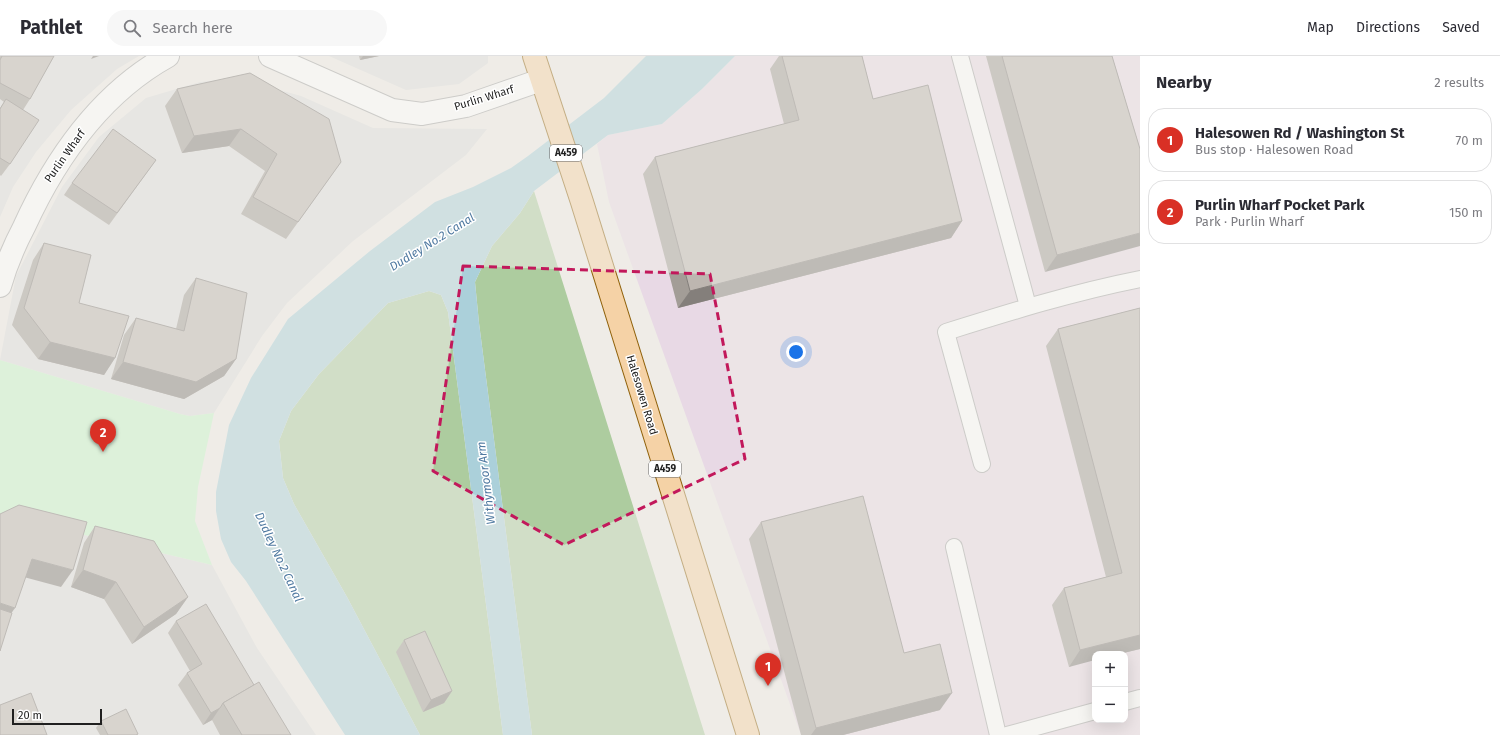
<!DOCTYPE html>
<html lang="en">
<head>
<meta charset="utf-8">
<style>
	body { margin:0; font-family:"Fira Sans",sans-serif; background:#f7f7f7; color:#2b2b33 }
	.controls { position:absolute; right:12px; bottom:12px; display:grid; overflow:hidden; border-radius:8px; box-shadow:0 4px 16px #0002 }
	.controls button { width:36px; height:36px; display:grid; place-items:center; padding:0; border:0; border-bottom:1px solid #e1e1e2; background:#fff; color:#2b2b33; font:20px sans-serif }
	.scale { position:absolute; left:12px; bottom:10px; width:90px; box-sizing:border-box; padding-left:4px; border:2px solid #202020; border-top:0; font-size:11px; line-height:14px; white-space:nowrap; color:#202020; -webkit-text-stroke:3px #fff; paint-order:stroke }
	.you { position:absolute; left:796px; top:296px; width:14px; height:14px; margin:-10px; border:3px solid #fff; border-radius:50%; background:#1a73e8; box-shadow:0 0 0 6px #1a73e833 }
	.badge { display:grid; place-items:center; width:26px; height:26px; border-radius:50%; background:#d93025; color:#fff; font-size:13px; font-weight:700 }
	.pin { position:absolute; translate:-50% -33px; filter:drop-shadow(0 1px 2px #0008) }
	.pin::after { content:''; position:absolute; top:21px; width:14px; height:12px; background:inherit; clip-path:polygon(0 0,100% 0,50% 100%) }
	.list { margin:0; padding:0; list-style:none }
	h2 { display:flex; justify-content:space-between; align-items:center; height:52px; margin:0; padding:0 16px; font-size:17px }
	h2 small { font-size:13px; font-weight:400; color:#7c7c81 }
	.list li { display:grid; grid-template-columns:26px 1fr auto; gap:12px; align-items:center; box-sizing:border-box; height:64px; margin:0 8px 8px; padding:0 8px; border:1px solid #e1e1e2; border-radius:16px }
	.list b { display:block; font-size:15px; white-space:nowrap }
	.list p { margin:0; font-size:13px; white-space:nowrap; color:#7c7c81 }
	.list em { font-size:13px; font-style:normal; color:#7c7c81 }
	.icon { flex:none; width:22px; height:22px; fill:none; stroke:currentColor; stroke-width:2; stroke-linecap:round; stroke-linejoin:round }
	.map { position:relative; flex:none; width:1140px; height:679px; overflow:hidden }
	header { display:flex; align-items:center; gap:24px; box-sizing:border-box; height:56px; padding:0 20px; background:#fff; border-bottom:1px solid #e1e1e2 }
	header strong { font-size:19px }
	nav { display:flex; gap:22px; margin-inline-start:auto; font-size:14px }
	.search { width:280px; height:36px; background:#f7f7f7; display:flex; align-items:center; gap:10px; box-sizing:border-box; padding:0 14px; border-radius:22px; color:#7c7c81; font-size:15px }
	main { display:flex }
	aside { flex:1; background:#fff }
	.map>svg:first-child { display:block }
</style>
</head>
<body>
<header>
<strong>Pathlet</strong>
<div class="search"><svg class="icon" aria-label="search" viewBox="0 0 24 24"><circle cx="10" cy="10" r="6"/><path d="M15 15l6 6"/></svg>Search here</div>
<nav><a>Map</a><a>Directions</a><a>Saved</a></nav>
</header>
<main>
<div class="map">
<svg width="1140" height="679" viewBox="0 0 1140 679">
	<rect width="100%" height="100%" fill="#efece7"/>
	<g fill="#dedddd">
		<path d="M0,0h139l-22,13 -46,41 -35,42 -23,35 -13,30z"/>
		<path d="M329,0h159v7l-29,21 -53,6z"/>
		<path d="M236,22l65,18 72,32 114,1 -21,26 -113,86 -66,62 -25,33 -48,77 -24,3 -10,-2 -180,-54 16,-84 46,-89 37,-50 47,-39 54,-16z"/>
		<path d="M0,459l212,50 45,83 59,87h-316z"/>
	</g>
	<path fill="#e8d9e5" fill-rule="evenodd" d="M735,0h405v679h-339l-192,-533 -12,-58 11,-9 54,-11 40,-35zM1095,598h30v66h-30z"/>
	<g fill="#adcc9f">
		<path d="M534,135l171,544h-173l-53,-412 -4,-41 17,-36 28,-33z"/>
		<path d="M429,235l12,4 7,17 55,423h-83l-73,-138 -53,-93 -11,-26 -4,-37 12,-30 28,-37 69,-71z"/>
	</g>
	<path fill="#c8f6cb" d="M0,304l180,54 10,2 24,-3 -16,74 -3,34 17,44 -212,-50z"/>
	<path fill="#abd0da" d="M646,0h89l-33,33 -40,35 -54,11 -74,56 -14,22 -28,33 -17,36 4,41 53,412h-29l-55,-423 -7,-17 -12,-4 -41,12 -69,71 -28,37 -12,30 4,37 11,26 53,93 73,138h-75l-99,-154 -15,-19 -10,-23 -5,-28v-19l13,-67 22,-47 37,-59 82,-68 65,-49 38,-15 38,-19 17,-12 76,-58z"/>
	<g fill="none" stroke-linecap="round" stroke-linejoin="round">
		<defs>
			<g id="service">
				<path d="M960,0l68,250"/>
				<path d="M982,408l-36,-132c64,-20 128,-40 194,-53"/>
				<path d="M954,491l44,188"/>
				<path d="M1125,646l15,-4"/>
				<path d="M1007,679l88,-24"/>
			</g>
			<g id="minor">
				<path d="M270,0l122,54 30,4 44,-8 75,-26"/>
				<path d="M0,230c6,-21 14,-40 24,-59 31,-68 77,-134 144,-171"/>
			</g>
			<path id="primary" d="M534,0l48,146 166,533"/>
		</defs>
		<use href="#service" stroke="#a4a4a4" stroke-width="18"/>
		<use href="#minor" stroke="#a4a4a4" stroke-width="24"/>
		<use href="#primary" stroke="#90620c" stroke-width="24"/>
		<use href="#service" stroke="#fff" stroke-width="16"/>
		<use href="#minor" stroke="#fff" stroke-width="22"/>
		<use href="#primary" stroke="#f5d2a6" stroke-width="22"/>
	</g>
	<g fill="#a39d97">
		<path d="M0,0h54l-24,43 -7,11 -13,54 -9,12 -1,-1v-67l4,-6 -4,-3z"/>
		<path d="M359,0h20l-19,4z"/>
		<path d="M779,0h83l11,43 89,122 -11,17 -273,70 -35,-134 12,-17 129,-33 -14,-55z"/>
		<path d="M986,0h126l28,93 -95,123z"/>
		<path d="M177,33l164,73 -55,77 -45,-25 24,-43 -36,-25 -47,7 -17,-47z"/>
		<path d="M156,104l-47,65 -45,-30 8,-12z"/>
		<path d="M44,187l35,60 36,55 -11,17 -66,-16 -26,-34 21,-65z"/>
		<path d="M196,222l40,81 -12,17 -40,23 -73,-20 13,-44 12,-17 40,11 8,-34z"/>
		<path d="M1140,252v341l-21,5h-24l-26,13 -17,-62 12,-17 42,-11 -60,-231 12,-17z"/>
		<path d="M761,466l143,131 36,57 -97,25h-42l-52,-196z"/>
		<path d="M95,470l93,71 -12,17 -44,30 -28,-45 -33,-12 13,-44z"/>
		<path d="M176,565l78,64 37,50h-71l-8,-15 -9,5 -25,-40 9,-12 3,-2 -22,-38z"/>
		<path d="M404,584l48,51 -8,12 -21,9 -27,-60z"/>
		<path d="M101,665l37,14h-38l-4,-7z"/>
	</g>
	<g fill="#847f7b">
		<path d="M93,0h6l-8,3z"/>
		<path d="M363,0h16l-19,4z"/>
		<path d="M241,73l-12,17 -47,7 12,-17z"/>
		<path d="M962,165l-11,17 -273,70 12,-17z"/>
		<path d="M1140,177v13l-95,26 12,-17z"/>
		<path d="M50,286l65,16 -11,17 -66,-16z"/>
		<path d="M236,303l-12,17 -40,23 -73,-20 12,-17z"/>
		<path d="M32,503l41,11 -12,17 -41,-11z"/>
		<path d="M83,514l33,12 -12,17 -33,-12z"/>
		<path d="M188,541l-12,17 -44,30 12,-17z"/>
		<path d="M0,547l15,5 -12,17 -3,-1z"/>
		<path d="M1140,579v14l-21,5h-24v6l-26,7 11,-17z"/>
		<path d="M452,635l-8,12 -21,9 8,-12z"/>
		<path d="M952,637l-12,17 -97,25h-32l5,-7z"/>
		<path d="M220,652l-8,12 -9,5 8,-12z"/>
	</g>
	<g fill="#bdb6b0" stroke="#847f7b">
		<path d="M2,0h52l-24,43 -30,-16v-23z"/>
		<path d="M782,0h80l11,43 55,-14 34,136 -272,70 -35,-134 144,-37z"/>
		<path d="M1002,0h110l28,93v84l-83,22z"/>
		<path d="M250,17l79,46 12,43 -43,60 -45,-25 24,-43 -36,-25 -47,7 -17,-47z"/>
		<path d="M6,43l33,21 -29,44 -10,-6v-49z"/>
		<path d="M113,73l43,31 -39,53 -45,-30z"/>
		<path d="M44,187l47,12 -12,48 50,13 -14,42 -65,-16 -26,-34z"/>
		<path d="M196,222l51,15 -11,66 -40,23 -73,-20 13,-44 48,13z"/>
		<path d="M1140,252v327l-60,15 -16,-62 58,-15 -64,-244z"/>
		<path d="M863,440l41,157 36,-9 12,49 -136,35 -55,-206z"/>
		<path d="M19,449l68,17 -14,48 -41,-11 -17,49 -15,-5v-89z"/>
		<path d="M95,470l59,15 34,56 -44,30 -28,-45 -33,-12z"/>
		<path d="M206,548l48,81 -31,18 -3,5 -9,5 -24,-40 15,-9 -26,-43z"/>
		<path d="M0,553l12,4 -12,38z"/>
		<path d="M425,575l27,60 -21,9 -27,-60z"/>
		<path d="M259,626l32,53h-49l-19,-32z"/>
		<path d="M31,637l16,42h-47v-30z"/>
		<path d="M126,653l12,25 -2,1h-28l-7,-14z"/>
	</g>
	<path d="M0 0H1140V679H0ZM463,210l247,8 35,185 -181,86 -131,-74z" fill="#efece7" fill-opacity=".55" fill-rule="evenodd"/>
	<path fill="none" stroke="#c2185b" stroke-width="3" stroke-dasharray="8 5" stroke-linejoin="round" d="M463,210l247,8 35,185 -181,86 -131,-74z"/>
	<g text-anchor="middle" dominant-baseline="central" stroke-width="3" stroke-linejoin="round" paint-order="stroke">
		<g fill="#fff" stroke="#636363" stroke-width="1">
			<rect x="550" y="89" width="32" height="16" rx="3"/>
			<rect x="649" y="405" width="32" height="16" rx="3"/>
		</g>
		<g font-size="10" font-weight="bold" fill="#202020">
			<text x="566" y="97">A459</text>
			<text x="665" y="413">A459</text>
		</g>
		<g font-size="11" fill="#202020" stroke="#fff">
			<text transform="translate(484 42) rotate(-17)">Purlin Wharf</text>
			<text transform="translate(65 100) rotate(-55)">Purlin Wharf</text>
			<text transform="translate(642 339) rotate(73)">Halesowen Road</text>
		</g>
		<g font-size="12" font-style="italic" fill="#507aa1" stroke="#fff">
			<text transform="translate(432 186) rotate(-32)">Dudley No.2 Canal</text>
			<text transform="translate(486 427) rotate(-97)">Withymoor Arm</text>
			<text transform="translate(279 501) rotate(65)">Dudley No.2 Canal</text>
		</g>
	</g>
</svg>
<div class="controls">
<button>+</button>
<button>−</button>
</div>
<div class="scale">20 m</div>
<div class="you"></div>
<div class="pin badge" style="left:768px;top:630px">1</div>
<div class="pin badge" style="left:103px;top:396px">2</div>
</div>
<aside>
<h2>Nearby<small>2 results</small></h2>
<ul class="list">
<li><span class="badge">1</span><div><b>Halesowen Rd / Washington St</b><p>Bus stop · Halesowen Road</p></div><em>70 m</em></li>
<li><span class="badge">2</span><div><b>Purlin Wharf Pocket Park</b><p>Park · Purlin Wharf</p></div><em>150 m</em></li>
</ul>
</aside>
</main>
</body>
</html>
